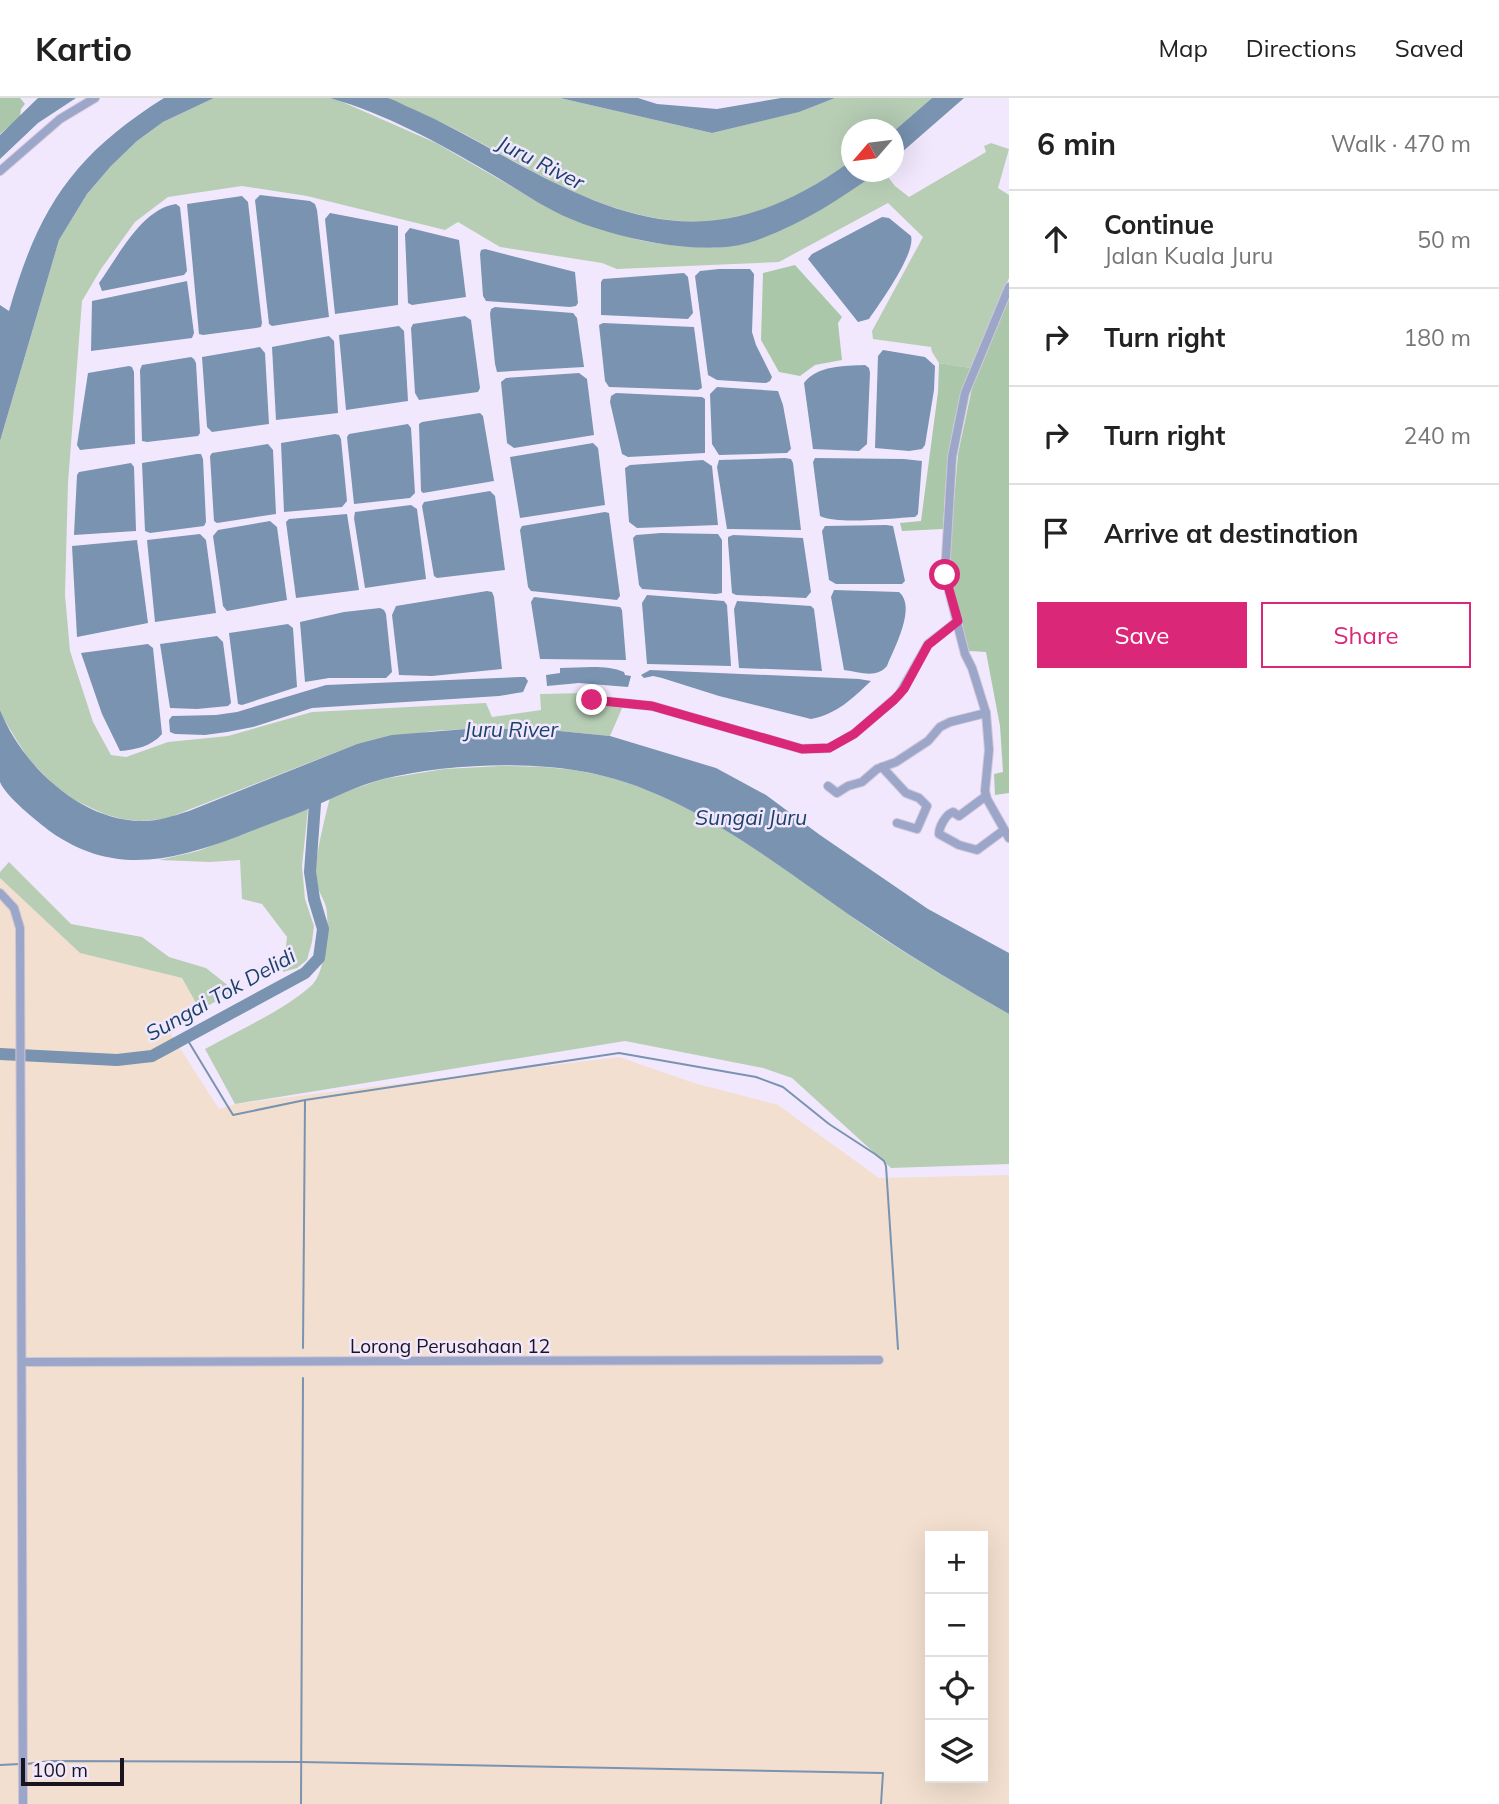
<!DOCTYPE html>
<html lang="en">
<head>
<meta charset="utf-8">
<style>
	body { margin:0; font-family:Mulish,sans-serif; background:#f2f2f2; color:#222 }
	.controls { position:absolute; right:21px; bottom:21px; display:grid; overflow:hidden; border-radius:0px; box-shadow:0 7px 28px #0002 }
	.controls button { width:63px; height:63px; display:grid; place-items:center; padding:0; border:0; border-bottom:2px solid #e0e0e0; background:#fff; color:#222; font:35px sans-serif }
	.compass { position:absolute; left:841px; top:21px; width:63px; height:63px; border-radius:50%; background:#fff; box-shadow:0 7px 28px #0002; rotate:242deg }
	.scale { position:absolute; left:21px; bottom:18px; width:103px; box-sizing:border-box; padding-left:7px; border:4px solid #19141f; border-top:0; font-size:19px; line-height:24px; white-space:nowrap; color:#19141f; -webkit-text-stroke:5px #f2e8fd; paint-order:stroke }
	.stop { position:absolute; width:21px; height:21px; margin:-16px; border:5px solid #db2777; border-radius:50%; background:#fff }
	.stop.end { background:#db2777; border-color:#fff; box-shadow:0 2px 7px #0008 }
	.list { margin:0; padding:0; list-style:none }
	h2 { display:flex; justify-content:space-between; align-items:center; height:91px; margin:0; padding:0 28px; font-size:30px }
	h2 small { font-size:23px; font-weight:400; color:#767676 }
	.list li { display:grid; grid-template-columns:46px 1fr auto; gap:21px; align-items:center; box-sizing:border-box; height:98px; padding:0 28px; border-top:2px solid #e0e0e0 }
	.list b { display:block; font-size:26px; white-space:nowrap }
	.list p { margin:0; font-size:23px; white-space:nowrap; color:#767676 }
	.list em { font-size:23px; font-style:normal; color:#767676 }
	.actions { display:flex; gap:14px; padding:21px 28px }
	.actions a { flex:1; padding:16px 0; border:2px solid #db2777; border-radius:0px; text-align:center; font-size:24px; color:#db2777 }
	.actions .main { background:#db2777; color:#fff }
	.icon { flex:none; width:38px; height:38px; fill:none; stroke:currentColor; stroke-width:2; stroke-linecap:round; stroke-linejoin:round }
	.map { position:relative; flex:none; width:1009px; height:1706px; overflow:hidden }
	header { display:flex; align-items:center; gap:42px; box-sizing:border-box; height:98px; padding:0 35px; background:#fff; border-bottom:2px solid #e0e0e0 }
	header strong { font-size:33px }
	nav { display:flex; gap:38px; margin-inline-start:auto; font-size:24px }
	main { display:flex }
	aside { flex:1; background:#fff }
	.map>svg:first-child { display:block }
</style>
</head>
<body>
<header>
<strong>Kartio</strong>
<nav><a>Map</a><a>Directions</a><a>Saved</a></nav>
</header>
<main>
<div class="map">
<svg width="1009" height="1706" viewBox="0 0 1009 1706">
	<rect width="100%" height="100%" fill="#f2e8fd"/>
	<path fill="#f2dfcf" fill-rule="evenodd" d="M0,780l80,75 102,25 18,32 -29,24 48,75 17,-5 69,-9 314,-38 75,26 84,22 101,73 130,-3v629h-1009zM930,1438h53v242h-53z"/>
	<g fill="#b7ceb5">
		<path d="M214,0h116l8,2 98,43 99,57 76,32 32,9 36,5 35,2 33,-5 62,-28 44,-26 25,-17h6l11,14 14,11 77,-45 -2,-6 7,-3 18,6 -11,39 11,7v83l-38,90 -32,-5 -7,-11 -1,-5 -58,-8 -1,-8 51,-94 -35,-34 -109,59 -162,7 -15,-6 -102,-16 -42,-25 -13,8 -138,-34 -65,-10 -74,11 -33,25 -34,47 -19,32 -14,182 -3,112 5,56 23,71 18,33 15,2 42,-15 60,-6 84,-24 174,-9 6,14 49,-7 -1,-16 45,-1 -1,11 39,2 -13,30 -71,-7h-73l-34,2 -75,13 -192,75 -25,2 -18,-2 -18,-5 -42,-20 -35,-37 -24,-39 -3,-8v-269l59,-201 28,-46 24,-28 26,-25 26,-19z"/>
		<path d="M387,0h173l152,35 86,-21 37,-14h97l-38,33 -42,-1 -1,31c-37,27 -83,54 -129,59 -92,11 -171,-38 -248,-81 -28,-15 -57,-28 -87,-41z"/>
		<path d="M500,668c30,0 61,1 90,7 98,18 202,101 282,158 44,30 91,56 137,83v150l-118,4 -99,-90 -29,-10 -138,-27 -390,63 -30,-55c34,-19 78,-38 107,-64 13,-12 18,-60 14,-78 -2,-8 -8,-16 -10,-25 -3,-20 9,-63 14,-85l53,-18 61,-10z"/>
		<path d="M308,711l-6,57 3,33 9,27 -2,16 -5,18 -10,8 -14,4 4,-35 -25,-33 -20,-5 -2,-39 -30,2 -51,-2 39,-9z"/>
		<path d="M9,764l62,62 71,13 27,20 37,11 29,23 -35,19 -18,-32 -102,-25 -80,-75v-6z"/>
	</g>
	<g fill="#aac8a9">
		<path d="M0,0h20l5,6 -4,5 -1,8 -20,17z"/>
		<path d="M795,167l47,52 -4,6 4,37 -27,5 -15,11 -21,-4 -18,-32 2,-67z"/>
		<path d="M1009,201v494l-14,2 -1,-21 9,-2 -3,-46 -14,-74 -17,-1 -21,-79 10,-118 14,-66z"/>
		<path d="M939,265l32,5c-22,51 -25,106 -28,161l-41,2 -2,-8 21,-2 17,-129z"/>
	</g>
	<g fill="#7993b1">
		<path d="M38,0h38l-38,25 -38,36v-24z"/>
		<path d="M164,0h50l-51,24 -26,19 -26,25 -24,28 -28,46 -59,201v-136l9,6c29,-102 64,-156 155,-213z"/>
		<path d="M330,0c18,0 41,0 58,0 9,3 17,8 25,11 29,13 57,28 85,44 133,74 220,104 353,8l1,11h26c-39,28 -84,57 -130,71 -25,7 -54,5 -79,2 -33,-5 -67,-13 -98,-26 -29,-12 -55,-31 -83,-47 -49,-29 -102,-58 -158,-74z"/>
		<path d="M560,0h78l19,6 60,5 64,-11h54l-36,14 -87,21z"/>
		<path d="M932,0h32l-70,61v-28z"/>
		<path d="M260,97l50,6 5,3 2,6 12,107 -57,9 -3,-2 -14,-124z"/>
		<path d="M242,98l6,6 14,121 -1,4 -5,1 -53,7 -4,-1 -12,-130z"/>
		<path d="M176,106l4,3 7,64 -3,4 -82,16 -3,-8c19,-26 42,-74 77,-79z"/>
		<path d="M330,115l68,13v79l-63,9 -10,-95z"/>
		<path d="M882,119l7,1 22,18c5,17 -31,67 -42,83l-11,3 -50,-63 4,-5z"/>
		<path d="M410,130l49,12 7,57 -54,8 -4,-2 -3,-69z"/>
		<path d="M485,151l90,23 3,31 -2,3 -6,1 -84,-6 -3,-5 -3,-42 1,-4z"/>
		<path d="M719,171h31l4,5 -2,58 4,13 16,32 -2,4 -4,2 -49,-3 -9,-5 -13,-99 5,-5z"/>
		<path d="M684,175l4,4 5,36 -5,6 -87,-4v-33l2,-3z"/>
		<path d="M187,183l7,52 -2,5 -101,13 1,-50z"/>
		<path d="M495,209l78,6 4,5 7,49 -87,5 -2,-8 -5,-50 1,-5z"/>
		<path d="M465,218l6,4 9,68 -2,4 -59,8 -4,-7 -4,-65 2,-4z"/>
		<path d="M603,225l91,4 8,61 -4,2 -89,-3 -4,-6 -6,-56z"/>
		<path d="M399,228l5,5 4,70 -62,9 -7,-75z"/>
		<path d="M329,238l5,5 4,72 -62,7 -4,-73z"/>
		<path d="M260,249l5,6 4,71 -57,8 -5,-5 -5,-70z"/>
		<path d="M883,252l42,7 10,9 -1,24 -9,55 -3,4 -13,2 -34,-3 3,-92z"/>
		<path d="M191,259l3,2 2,4 4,70 -2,3 -51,6 -5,-1 -2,-71 2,-5z"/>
		<path d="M865,267l4,3 1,5 -3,71 -8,7 -46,-2 -9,-66c14,-18 40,-17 61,-18z"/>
		<path d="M129,268l3,1 2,5 1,72 -55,6 -3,-5 11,-72z"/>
		<path d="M579,275l8,6 7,56 -80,13 -7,-5 -6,-61 5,-4z"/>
		<path d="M717,289l61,4 5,14 8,44 -4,4 -68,2 -7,-11 -2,-50z"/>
		<path d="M616,295l86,4 3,2v54l-77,4 -6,-3 -12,-52 1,-6z"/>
		<path d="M480,315l3,3 11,65 -71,12 -2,-2 -2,-67 3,-2z"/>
		<path d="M408,326l3,4 4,65 -5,5 -56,6 -7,-67 2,-3z"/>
		<path d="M335,336l4,1 2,4 6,62 -5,6 -58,5 -3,-69z"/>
		<path d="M593,345l5,5 7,57 -85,13 -10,-61z"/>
		<path d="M268,346l5,6 3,64 -59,9 -3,-2 -4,-65 2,-3z"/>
		<path d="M197,356h4l2,5 3,63 -2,4 -54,7 -5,-2 -3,-68z"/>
		<path d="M785,360l6,1 2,4 8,67 -74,-1 -10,-62 2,-7z"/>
		<path d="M815,360l89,1 18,2 -4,53 -3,3c-23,1 -76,8 -95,-1l-7,-54z"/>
		<path d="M703,362l9,6 6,59 -81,3 -8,-6 -4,-54 5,-3z"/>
		<path d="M131,365l3,4 2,64 -62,4 3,-60 2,-3z"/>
		<path d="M490,393l5,5 10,74 -68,8 -3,-2 -12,-70 2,-4z"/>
		<path d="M411,407l6,4 9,70 -61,9 -11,-70 1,-6z"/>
		<path d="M605,414l4,1 11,83 -3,4 -86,-9 -3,-4 -8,-57 2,-4z"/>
		<path d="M347,416l12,76 -63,8 -10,-76 3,-3z"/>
		<path d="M270,423l7,6 10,73 -60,11 -4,-5 -10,-70 5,-6z"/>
		<path d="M886,427l7,1 12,55 -3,3h-66l-7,-4 -7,-49 3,-5z"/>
		<path d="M661,435l57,1 4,6v53l-6,1 -74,-5 -3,-4 -6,-47 3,-3z"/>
		<path d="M200,436l6,6 10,73 -61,9 -8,-82z"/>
		<path d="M733,437l70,3 8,54 -5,6 -70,-3 -4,-2 -4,-51v-5z"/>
		<path d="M137,442l11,83 -71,14 -5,-91z"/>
		<path d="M834,492l65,2c18,15 -5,56 -12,74 -11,13 -27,6 -43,4l-13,-73z"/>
		<path d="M487,493l5,1 2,5 8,72 -70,7 -33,-1 -7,-60 4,-9z"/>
		<path d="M647,497l77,6 3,4 4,61 -84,-2 -5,-61z"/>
		<path d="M534,499l86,10 2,3 4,50 -86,-1 -9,-57z"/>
		<path d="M737,503l74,5 3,3 8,62 -83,-3 -5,-59z"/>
		<path d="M380,510l4,2 2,4 6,58 -6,6h-57l-24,4 -5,-60 44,-10z"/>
		<path d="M288,526l5,4 4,59 -55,18 -4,-1 -9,-71z"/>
		<path d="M217,538l6,6 8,61 -3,3 -31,3 -27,-1 -10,-64z"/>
		<path d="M148,546l5,4 9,86c-10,12 -27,16 -42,17l-18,-37 -21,-61z"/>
		<path d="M560,570c20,0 46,-4 64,4l1,3 6,1 -3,11 -49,-4 -32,3 -1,-11 14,-2z"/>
		<path d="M650,572l209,9 12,2c-19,18 -34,33 -60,38l-92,-23 -57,-18 -9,-2 -9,2 -3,-3z"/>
		<path d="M520,579h5l3,4 -5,11 -24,4 -187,12 -59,19 -26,5 -22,3 -30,-1 -5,-2 -1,-12 3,-4 44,-1 21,-3 89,-27z"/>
		<path d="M0,612c22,55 80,111 142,111 17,0 31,-5 47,-10l168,-67 35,-9 74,-6h73l71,7 106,32 50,27 54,40 108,74 81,44v61c-45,-26 -90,-52 -133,-81 -88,-58 -179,-138 -285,-160 -61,-13 -147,-9 -208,6 -27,7 -52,20 -77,31 -22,9 -45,17 -67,26 -67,25 -125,40 -188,-4 -13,-10 -45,-35 -51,-50 0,-9 0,-59 0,-72z"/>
	</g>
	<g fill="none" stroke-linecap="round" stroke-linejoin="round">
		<g stroke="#7993b1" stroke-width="2">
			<path d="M187,941l46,76 72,-15 314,-47 137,24 27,10 46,37 46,30 9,7 2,5 12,183"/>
			<path d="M303,1250l2,-247"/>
			<path d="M26,1666l25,-3 250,1 582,11 -2,31"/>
			<path d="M0,1667l20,-1"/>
			<path d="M301,1706l2,-426"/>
		</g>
		<path stroke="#7993b1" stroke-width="12" d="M0,956l117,6 35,-4 153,-83 14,-15 4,-29 -9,-30 -4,-27 6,-82"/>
		<defs>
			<g id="minor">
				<path d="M0,73l60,-52 35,-21"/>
				<path d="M1009,189l-44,106 -13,64 -7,118 20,79 7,14 14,45 3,37 -4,41 2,8 22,39"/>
				<path d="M592,602l60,6 150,43 27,-1 25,-14 45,-39 29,-51 30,-23"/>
				<path d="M882,669l24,26 13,5 8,8 -10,23 -20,-6"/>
				<path d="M828,688l9,7 11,-7 14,-4 15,-13 19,-7 32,-21 12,-14 10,-5 36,-9"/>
				<path d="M986,698l-27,20 -6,-4c-7,2 -14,15 -14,22l20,11 18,5 27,-20"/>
				<path d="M0,795l14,15 6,20 3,876"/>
				<path d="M22,1264l857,-2"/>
			</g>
		</defs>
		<use href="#minor" stroke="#cfc6d9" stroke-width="10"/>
		<use href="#minor" stroke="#9ca6c9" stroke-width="8"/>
	</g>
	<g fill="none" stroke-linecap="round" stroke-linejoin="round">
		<path stroke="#db2777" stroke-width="9" d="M592,602l60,6 150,43 27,-1 25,-14 40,-34 10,-11 24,-44 30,-24 -13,-46"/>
	</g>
	<g text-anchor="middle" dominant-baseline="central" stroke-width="5" stroke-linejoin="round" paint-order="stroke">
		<g font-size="19" fill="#19141f" stroke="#f2e8fd">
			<text x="450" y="1248">Lorong Perusahaan 12</text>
		</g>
		<g font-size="21" font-style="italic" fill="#1b426b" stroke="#f2e8fd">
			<text transform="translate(541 64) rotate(27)">Juru River</text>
			<text x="511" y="631">Juru River</text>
			<text x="751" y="719">Sungai Juru</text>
			<text transform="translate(220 896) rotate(-29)">Sungai Tok Delidi</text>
		</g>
	</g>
</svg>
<div class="controls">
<button>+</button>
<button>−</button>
<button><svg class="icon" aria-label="locate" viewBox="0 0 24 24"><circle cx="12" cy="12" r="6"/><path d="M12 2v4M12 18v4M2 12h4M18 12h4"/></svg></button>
<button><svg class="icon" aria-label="layers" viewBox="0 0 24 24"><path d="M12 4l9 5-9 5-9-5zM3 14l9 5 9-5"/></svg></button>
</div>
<svg class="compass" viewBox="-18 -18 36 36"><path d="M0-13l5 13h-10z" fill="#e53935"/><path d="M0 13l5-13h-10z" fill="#767676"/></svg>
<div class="scale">100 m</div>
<div class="stop" style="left:945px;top:477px"></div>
<div class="stop end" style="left:592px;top:602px"></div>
</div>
<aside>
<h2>6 min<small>Walk · 470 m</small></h2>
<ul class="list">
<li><svg class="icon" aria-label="ahead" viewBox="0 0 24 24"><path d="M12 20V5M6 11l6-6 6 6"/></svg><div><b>Continue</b><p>Jalan Kuala Juru</p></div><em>50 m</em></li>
<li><svg class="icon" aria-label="right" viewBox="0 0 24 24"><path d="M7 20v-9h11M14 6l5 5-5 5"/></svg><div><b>Turn right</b></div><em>180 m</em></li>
<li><svg class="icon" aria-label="right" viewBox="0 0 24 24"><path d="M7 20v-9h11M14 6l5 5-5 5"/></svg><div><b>Turn right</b></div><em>240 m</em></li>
<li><svg class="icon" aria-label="arrive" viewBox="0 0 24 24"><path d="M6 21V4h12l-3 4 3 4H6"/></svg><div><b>Arrive at destination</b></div></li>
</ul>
<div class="actions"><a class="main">Save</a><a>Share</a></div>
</aside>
</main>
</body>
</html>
